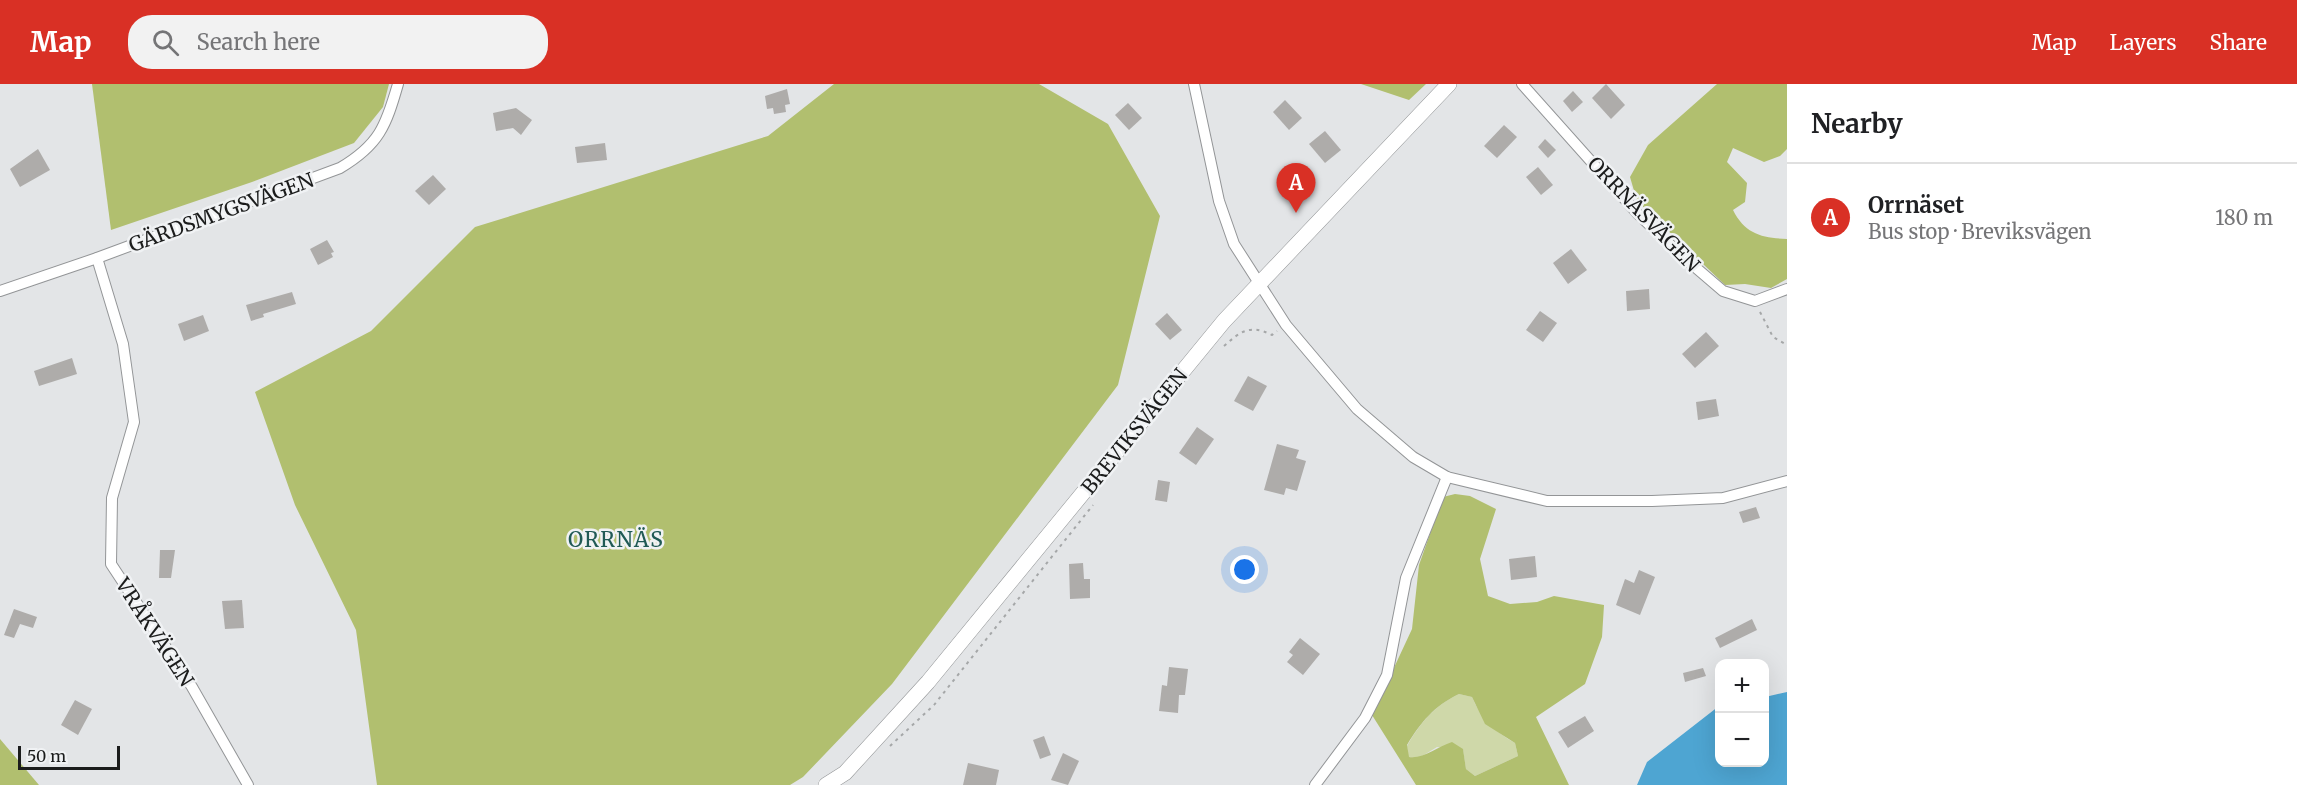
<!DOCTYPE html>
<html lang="en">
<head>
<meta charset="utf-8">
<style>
	body { margin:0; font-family:Merriweather,serif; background:#f2f2f2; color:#202124 }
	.controls { position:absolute; right:18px; bottom:18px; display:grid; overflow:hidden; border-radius:12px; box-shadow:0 6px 24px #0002 }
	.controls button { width:54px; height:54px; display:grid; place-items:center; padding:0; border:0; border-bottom:2px solid #e0e0e0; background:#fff; color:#202124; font:30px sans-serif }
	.scale { position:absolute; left:18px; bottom:15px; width:102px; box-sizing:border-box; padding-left:6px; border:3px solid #1b1c1c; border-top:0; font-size:16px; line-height:21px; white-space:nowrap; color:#1b1c1c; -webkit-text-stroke:4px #f0f2f4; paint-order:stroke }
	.you { position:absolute; left:1245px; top:486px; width:21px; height:21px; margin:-15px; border:4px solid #fff; border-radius:50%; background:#1a73e8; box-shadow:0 0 0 9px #1a73e833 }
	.badge { display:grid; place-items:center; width:39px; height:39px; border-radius:50%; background:#d93025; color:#fff; font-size:20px; font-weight:700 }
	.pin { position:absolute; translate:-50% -50px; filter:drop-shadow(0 2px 3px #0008) }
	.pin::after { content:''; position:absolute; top:32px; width:21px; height:18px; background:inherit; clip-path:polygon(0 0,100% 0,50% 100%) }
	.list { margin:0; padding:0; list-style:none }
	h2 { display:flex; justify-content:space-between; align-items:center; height:78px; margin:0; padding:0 24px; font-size:26px }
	h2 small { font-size:20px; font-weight:400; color:#757577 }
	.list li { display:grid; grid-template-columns:39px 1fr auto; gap:18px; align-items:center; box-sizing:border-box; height:108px; padding:0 24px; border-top:2px solid #e0e0e0 }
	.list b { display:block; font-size:22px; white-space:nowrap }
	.list p { margin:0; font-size:20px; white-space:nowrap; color:#757577 }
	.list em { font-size:20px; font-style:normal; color:#757577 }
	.icon { flex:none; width:33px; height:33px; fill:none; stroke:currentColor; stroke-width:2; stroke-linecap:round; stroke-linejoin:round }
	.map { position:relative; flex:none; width:1787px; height:701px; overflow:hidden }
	header { display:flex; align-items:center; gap:36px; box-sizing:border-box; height:84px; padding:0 30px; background:#d93025; color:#fff }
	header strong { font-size:28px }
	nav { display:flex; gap:33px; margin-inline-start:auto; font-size:21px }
	.search { width:420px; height:54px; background:#f2f2f2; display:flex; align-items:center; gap:15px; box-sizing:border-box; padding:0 21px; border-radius:24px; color:#757577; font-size:22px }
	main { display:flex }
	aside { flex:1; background:#fff }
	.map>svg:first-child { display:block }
</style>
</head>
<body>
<header>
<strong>Map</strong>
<div class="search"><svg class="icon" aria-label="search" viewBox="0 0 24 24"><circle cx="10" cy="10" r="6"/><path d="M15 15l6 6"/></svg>Search here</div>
<nav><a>Map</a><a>Layers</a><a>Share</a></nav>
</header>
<main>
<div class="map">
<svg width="1787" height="701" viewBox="0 0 1787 701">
	<rect width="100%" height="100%" fill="#e3e5e7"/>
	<path fill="#cfd8a9" d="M1459,610l13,3c8,20 23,35 43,46l3,13 -43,20 -9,-7 -3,-19 -26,-3 -18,11 -11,-1 -1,-11c14,-24 27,-40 52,-52z"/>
	<g fill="#b1bf6f" fill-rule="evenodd">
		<path d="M92,0h297l-6,23 -29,36 -102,39 -141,48z"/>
		<path d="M834,0h205l69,40 52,92 -42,169 -226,299 -89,93 -13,8h-413l-21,-155 -61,-125 -40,-113 116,-61 104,-104 293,-91z"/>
		<path d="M1361,0h65l-17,16z"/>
		<path d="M1717,0h70v65l-7,7 -16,6 -31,-14 -6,14 20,21 -2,19 -12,8c12,24 29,28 54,29v40l-16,9 -26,-4 -20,1 -88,-84 -7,-24 18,-32z"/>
		<path d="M1455,410l15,2 26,13 -16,50 8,37 22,8 27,-2 17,-6 50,9 -2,32 -17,47 -49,33 33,68h-153l-44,-70 40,-86 7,-64 24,-68zM1459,610l13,3 13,27 30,19 3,13 -43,20 -9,-7 -3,-20 -11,-7c-15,5 -28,17 -43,15l-2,-12c14,-23 27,-39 52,-51z"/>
		<path d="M0,655l39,46h-39z"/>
	</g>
	<path fill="#4ea5d2" d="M1787,608v93h-150l10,-23 72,-56 1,56h44l1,-65z"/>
	<g fill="#aeacaa">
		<path d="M1606,0l19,21 -14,14 -19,-21z"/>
		<path d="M787,5l3,15 -5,1 1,7 -12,2 -1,-6 -6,1 -2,-13z"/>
		<path d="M1573,7l10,11 -11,10 -9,-11z"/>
		<path d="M1285,16l17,18 -13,12 -16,-18z"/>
		<path d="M1128,19l14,15 -13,12 -14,-15z"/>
		<path d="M516,24l16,12 -11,15 -8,-7 -17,3 -3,-18z"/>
		<path d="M1504,41l13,12 -20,21 -13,-12z"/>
		<path d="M1325,47l16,19 -16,13 -16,-19z"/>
		<path d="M1545,55l11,11 -8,8 -10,-11z"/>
		<path d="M605,59l2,17 -30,3 -2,-16z"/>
		<path d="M38,65l12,21 -30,17 -10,-18z"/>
		<path d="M1538,83l15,18 -12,10 -15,-18z"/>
		<path d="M433,91l13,14 -17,16 -14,-14z"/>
		<path d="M327,156l7,12 -3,1 2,4 -15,8 -8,-16z"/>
		<path d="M1571,165l16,21 -19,14 -15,-21z"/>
		<path d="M1649,205l1,20 -23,2 -1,-20z"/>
		<path d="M292,208l4,12 -33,10 1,3 -13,4 -5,-16z"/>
		<path d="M1540,227l17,12 -14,19 -17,-12z"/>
		<path d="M1167,229l15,17 -12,10 -15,-16z"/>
		<path d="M203,231l6,16 -25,10 -6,-17z"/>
		<path d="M1706,248l13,14 -24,22 -13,-14z"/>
		<path d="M72,274l5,16 -38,12 -5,-15z"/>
		<path d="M1248,292l19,10 -14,25 -19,-10z"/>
		<path d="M1716,315l3,17 -21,4 -2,-18z"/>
		<path d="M1197,343l17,12 -18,26 -17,-12z"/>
		<path d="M1277,360l22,6 -3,8 10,3 -9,30 -11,-3 -2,7 -20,-5z"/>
		<path d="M1158,396l12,2 -3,20 -12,-2z"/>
		<path d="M1756,423l4,11 -17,5 -4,-11z"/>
		<path d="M160,466h15l-4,28h-12z"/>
		<path d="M1535,472l2,21 -26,3 -2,-21z"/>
		<path d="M1083,479l1,16h6v19l-20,1 -1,-35z"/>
		<path d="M1639,486l16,7 -15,38 -24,-10 9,-26 9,4z"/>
		<path d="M242,516l2,28 -19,1 -3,-28z"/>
		<path d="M14,525l23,8 -4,11 -13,-4 -6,14 -10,-3z"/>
		<path d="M1752,535l5,11 -37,18 -5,-10z"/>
		<path d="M1300,554l20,16 -17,21 -16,-13 6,-7 -4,-3z"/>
		<path d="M1169,583l19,2 -3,26h-6l-1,18 -19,-2 3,-26 5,1z"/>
		<path d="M1703,584l3,8 -21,6 -2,-9z"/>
		<path d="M75,616l17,9 -14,26 -17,-10z"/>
		<path d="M1585,632l9,15 -26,17 -10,-16z"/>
		<path d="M1044,652l7,19 -11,4 -7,-19z"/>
		<path d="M1063,669l16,8 -11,24 -17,-5z"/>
		<path d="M968,679l31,7 -3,15h-33z"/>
	</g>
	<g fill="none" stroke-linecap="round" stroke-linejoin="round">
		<defs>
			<g id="minor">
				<path d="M1194,0l25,117 15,43 52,81 71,84 56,48 34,20 100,24h105l71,-3 64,-17"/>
				<path d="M1522,0l116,130 43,41 42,36 32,10 32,-12"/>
				<path d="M97,174l26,86 11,78 -22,76 -1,66 81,123 56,98"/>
				<path d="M0,207l97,-33 243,-90c39,-23 46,-42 58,-84"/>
				<path d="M1315,701l50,-67 22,-43 19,-97 41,-101"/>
			</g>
			<path id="secondary" d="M826,701l19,-12 83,-91 296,-361 225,-237"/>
		</defs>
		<use href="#minor" stroke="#939597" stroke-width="12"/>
		<use href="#secondary" stroke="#939597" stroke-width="16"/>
		<g stroke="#a5a7a8" stroke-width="2" stroke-dasharray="3 4.5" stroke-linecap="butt">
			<path d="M1760,228l13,25 14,8"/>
			<path d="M1224,262c17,-15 26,-22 48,-11l5,-4"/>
			<path d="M890,662l44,-41 159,-200"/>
		</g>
		<use href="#minor" stroke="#fff" stroke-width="10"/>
		<use href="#secondary" stroke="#fff" stroke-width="15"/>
	</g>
	<g text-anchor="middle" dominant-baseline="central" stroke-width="5" stroke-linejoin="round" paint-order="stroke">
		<g font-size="20" fill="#1b1c1c" stroke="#f0f2f4">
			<text transform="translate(221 128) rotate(-20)">GÄRDSMYGSVÄGEN</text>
			<text transform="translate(1644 130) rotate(46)">ORRNÄSVÄGEN</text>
			<text transform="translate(1134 347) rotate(-51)">BREVIKSVÄGEN</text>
			<text transform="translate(155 548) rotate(57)">VRÅKVÄGEN</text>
		</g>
		<g font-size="21" letter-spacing="1.5" fill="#205a55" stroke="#f0f2f4">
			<text x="616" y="455">ORRNÄS</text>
		</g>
	</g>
</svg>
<div class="controls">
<button>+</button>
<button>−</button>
</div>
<div class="scale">50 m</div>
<div class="you"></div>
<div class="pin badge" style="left:1296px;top:129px">A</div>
</div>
<aside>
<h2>Nearby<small></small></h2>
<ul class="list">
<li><span class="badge">A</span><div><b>Orrnäset</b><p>Bus stop · Breviksvägen</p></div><em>180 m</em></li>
</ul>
</aside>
</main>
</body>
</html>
